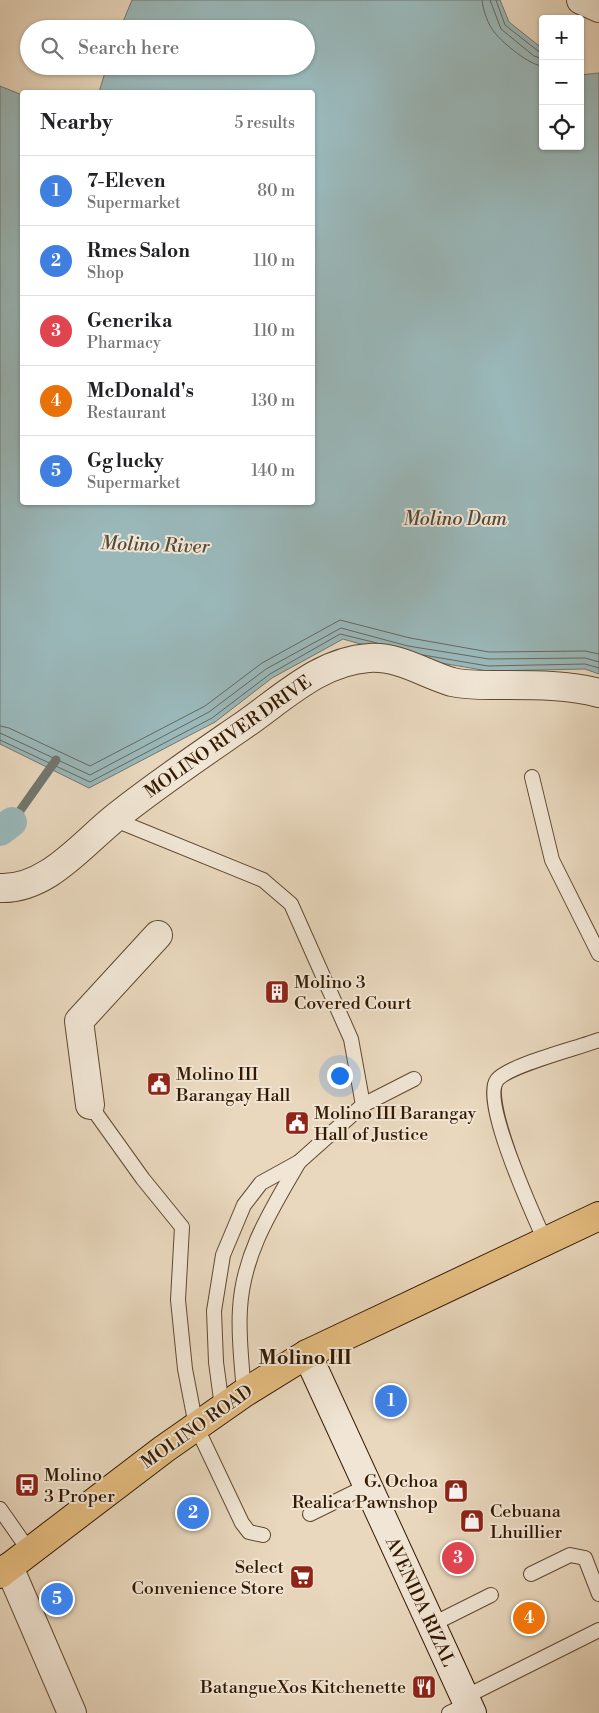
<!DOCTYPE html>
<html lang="en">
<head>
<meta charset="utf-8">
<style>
	body { margin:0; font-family:"Libre Bodoni",serif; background:#f2f2f2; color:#202124 }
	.controls { position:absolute; right:15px; top:15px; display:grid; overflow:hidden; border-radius:5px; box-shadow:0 1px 4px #0004 }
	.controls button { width:45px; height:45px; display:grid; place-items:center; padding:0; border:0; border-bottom:1px solid #e0e0e0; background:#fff; color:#202124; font:25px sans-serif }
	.you { position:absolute; left:339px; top:1075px; width:18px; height:18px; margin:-12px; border:4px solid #fff; border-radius:50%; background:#1a73e8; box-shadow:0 0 0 8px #1a73e833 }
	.badge { display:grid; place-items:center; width:32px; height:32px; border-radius:50%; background:#ea580c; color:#fff; font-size:16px; font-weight:700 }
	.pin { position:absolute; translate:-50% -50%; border:2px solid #fff; box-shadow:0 1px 5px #0006 }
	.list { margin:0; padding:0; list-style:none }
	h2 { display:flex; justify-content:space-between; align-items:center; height:65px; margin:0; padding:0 20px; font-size:21px }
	h2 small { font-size:16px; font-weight:400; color:#757577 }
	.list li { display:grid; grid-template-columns:32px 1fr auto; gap:15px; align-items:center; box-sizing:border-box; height:70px; padding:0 20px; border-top:1px solid #e0e0e0 }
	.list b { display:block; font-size:19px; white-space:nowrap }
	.list p { margin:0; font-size:16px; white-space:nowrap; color:#757577 }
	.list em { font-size:16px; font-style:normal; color:#757577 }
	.icon { flex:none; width:28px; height:28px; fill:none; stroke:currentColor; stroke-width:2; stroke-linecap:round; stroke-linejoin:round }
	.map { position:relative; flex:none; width:599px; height:1713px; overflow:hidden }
	.search { position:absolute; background:#fff; box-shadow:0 1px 4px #0004; left:20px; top:20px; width:295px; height:55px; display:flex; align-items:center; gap:12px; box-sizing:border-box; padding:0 18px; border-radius:28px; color:#757577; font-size:19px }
	.panel { position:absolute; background:#fff; box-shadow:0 1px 4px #0004; left:20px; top:90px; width:295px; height:415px; border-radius:5px }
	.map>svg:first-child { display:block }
</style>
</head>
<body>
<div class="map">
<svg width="599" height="1713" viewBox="0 0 599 1713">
	<rect width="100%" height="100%" fill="#e9d8be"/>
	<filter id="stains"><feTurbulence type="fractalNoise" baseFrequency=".004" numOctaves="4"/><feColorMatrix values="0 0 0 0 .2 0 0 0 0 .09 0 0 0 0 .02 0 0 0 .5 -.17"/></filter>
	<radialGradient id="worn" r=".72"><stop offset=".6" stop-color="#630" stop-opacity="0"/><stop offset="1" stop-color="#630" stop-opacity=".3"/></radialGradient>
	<path fill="#9ab8ba" stroke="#717870" d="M132,0h368l9,22 34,27v97h37v-71l19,-2v601l-14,-5 -97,2 -82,-14 -63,-18 -71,39 -57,44 -126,66 -89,-44v-658l22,9v407h290v-410h-213l8,-26h199v-37h-186z"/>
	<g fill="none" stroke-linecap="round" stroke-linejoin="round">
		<g stroke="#66685d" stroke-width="1">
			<path d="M482,0c1,10 6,25 13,33 8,10 35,33 48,33"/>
			<path d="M490,0l11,29 33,27 9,3"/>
			<path d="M496,0l9,25 33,26 5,2"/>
			<path d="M423,655l65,11 97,-2 14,4"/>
			<path d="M0,726l9,2 81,38 115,-60 57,-43 78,-43 70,18 79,14 96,-1 14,3"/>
			<path d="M0,733l90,42 119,-63 57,-43 75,-41 67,18 81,13 96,-1 14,4"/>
			<path d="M0,740l90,42 122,-64 58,-44 70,-40 37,9"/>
		</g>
		<path stroke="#717870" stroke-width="9" d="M12,822l44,-62"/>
		<path stroke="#9ab8ba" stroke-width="30" d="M0,831l12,-9"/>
		<defs>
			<g id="service">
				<path d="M532,777l20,83 47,94"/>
				<path d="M113,819l150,61 28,24 60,135 12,66"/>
				<path d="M90,1105l53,74 39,48 -4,73 7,69 11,57 46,97 7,9 14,3"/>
				<path d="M545,1241c-11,-25 -64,-140 -48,-161 12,-15 81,-32 102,-40"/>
				<path d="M244,1393c-2,-28 -6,-57 -4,-84 3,-56 32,-100 59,-147"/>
				<path d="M222,1407l-6,-45 -2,-51 9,-56 21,-50 17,-22 38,-21 64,-57 51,-26"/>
				<path d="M0,1509l30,43"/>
				<path d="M310,1514l57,-28"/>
				<path d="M531,1574l39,-19 15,3 14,36"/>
				<path d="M431,1625l60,-30"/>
				<path d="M465,1697l134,-67"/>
				<path d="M449,1713l19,-9"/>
			</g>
			<g id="minor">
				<path d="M581,0l18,8"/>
				<path d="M90,1105l-11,-84 79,-86"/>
				<path d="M9,1567l63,146"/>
			</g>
			<path id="tertiary" d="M0,888c47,2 82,-44 116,-71 40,-32 83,-61 125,-90 40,-27 78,-66 128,-69 30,-2 56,16 83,24 17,4 36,3 53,3 30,0 65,0 94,8"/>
			<path id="secondary" d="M307,1354l165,359"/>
			<path id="primary" d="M0,1574l164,-125 80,-56 63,-39 292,-138"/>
		</defs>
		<use href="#service" stroke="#604930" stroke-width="16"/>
		<use href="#minor" stroke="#604930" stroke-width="30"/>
		<use href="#tertiary" stroke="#604930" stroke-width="30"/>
		<use href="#secondary" stroke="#331900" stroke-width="30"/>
		<use href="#primary" stroke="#331900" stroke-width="30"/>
		<use href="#service" stroke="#f1e6d5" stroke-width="14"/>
		<use href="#minor" stroke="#f1e6d5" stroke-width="28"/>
		<use href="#tertiary" stroke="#f1e6d5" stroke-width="28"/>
		<use href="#secondary" stroke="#f1e6d5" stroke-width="28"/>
		<use href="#primary" stroke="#e4bc7f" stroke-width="28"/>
	</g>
	<defs>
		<symbol id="building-square" viewBox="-11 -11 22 22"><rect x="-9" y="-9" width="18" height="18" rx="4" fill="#8f2418" stroke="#f1e6d5"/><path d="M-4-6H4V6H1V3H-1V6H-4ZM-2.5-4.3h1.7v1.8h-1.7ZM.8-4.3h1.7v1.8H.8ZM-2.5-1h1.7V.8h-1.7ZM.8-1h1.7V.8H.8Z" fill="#fff"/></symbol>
		<symbol id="civic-square" viewBox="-11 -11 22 22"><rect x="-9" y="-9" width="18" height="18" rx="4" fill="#8f2418" stroke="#f1e6d5"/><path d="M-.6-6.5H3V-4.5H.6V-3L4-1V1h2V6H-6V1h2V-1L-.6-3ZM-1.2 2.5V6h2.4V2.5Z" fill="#fff"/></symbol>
		<symbol id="bus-square" viewBox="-11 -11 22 22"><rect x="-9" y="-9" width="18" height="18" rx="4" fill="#8f2418" stroke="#f1e6d5"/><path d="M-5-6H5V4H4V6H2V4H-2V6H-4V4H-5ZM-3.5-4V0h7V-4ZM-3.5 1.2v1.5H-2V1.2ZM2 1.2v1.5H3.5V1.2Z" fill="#fff"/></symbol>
		<symbol id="shop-square" viewBox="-11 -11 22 22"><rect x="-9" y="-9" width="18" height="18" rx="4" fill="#8f2418" stroke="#f1e6d5"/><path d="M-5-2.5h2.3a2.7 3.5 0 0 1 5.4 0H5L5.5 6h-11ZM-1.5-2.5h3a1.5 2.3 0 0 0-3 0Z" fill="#fff"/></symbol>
		<symbol id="supermarket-square" viewBox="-11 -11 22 22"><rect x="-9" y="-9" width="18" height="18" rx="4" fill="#8f2418" stroke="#f1e6d5"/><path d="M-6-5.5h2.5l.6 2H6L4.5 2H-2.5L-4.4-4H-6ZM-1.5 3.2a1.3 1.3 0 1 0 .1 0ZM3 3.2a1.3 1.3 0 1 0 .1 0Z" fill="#fff"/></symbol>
		<symbol id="restaurant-square" viewBox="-11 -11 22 22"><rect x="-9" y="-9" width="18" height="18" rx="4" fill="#8f2418" stroke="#f1e6d5"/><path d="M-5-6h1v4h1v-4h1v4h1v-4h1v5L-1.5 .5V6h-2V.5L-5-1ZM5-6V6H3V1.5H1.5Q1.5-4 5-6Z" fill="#fff"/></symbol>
	</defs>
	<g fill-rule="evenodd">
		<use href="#building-square" x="263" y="978" width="28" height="28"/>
		<use href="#civic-square" x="145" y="1070" width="28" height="28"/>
		<use href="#civic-square" x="283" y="1109" width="28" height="28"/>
		<use href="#bus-square" x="13" y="1471" width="28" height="28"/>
		<use href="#shop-square" x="442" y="1477" width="28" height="28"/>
		<use href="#shop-square" x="458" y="1507" width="28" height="28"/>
		<use href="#supermarket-square" x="288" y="1563" width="28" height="28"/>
		<use href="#restaurant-square" x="410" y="1673" width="28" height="28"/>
	</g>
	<g text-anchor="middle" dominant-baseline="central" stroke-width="4" stroke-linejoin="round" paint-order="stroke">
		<g font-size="18" fill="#331900" stroke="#f1e6d5">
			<text transform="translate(228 737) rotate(-35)">MOLINO RIVER DRIVE</text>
			<text transform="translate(197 1427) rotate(-35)">MOLINO ROAD</text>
			<text transform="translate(420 1602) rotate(65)">AVENIDA RIZAL</text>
		</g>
		<g font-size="18" fill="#331900" stroke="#f1e6d5" text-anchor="start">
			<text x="294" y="982">Molino 3<tspan x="294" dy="21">Covered Court</tspan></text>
			<text x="176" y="1074">Molino III<tspan x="176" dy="21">Barangay Hall</tspan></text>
			<text x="314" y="1113">Molino III Barangay<tspan x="314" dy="21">Hall of Justice</tspan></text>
			<text x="44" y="1475">Molino<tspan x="44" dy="21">3 Proper</tspan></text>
			<text x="438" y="1481" text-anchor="end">G. Ochoa<tspan x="438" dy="21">Realica Pawnshop</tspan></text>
			<text x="490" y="1511">Cebuana<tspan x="490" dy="21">Lhuillier</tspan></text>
			<text x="284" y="1567" text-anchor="end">Select<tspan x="284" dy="21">Convenience Store</tspan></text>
			<text x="406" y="1687" text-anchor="end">BatangueXos Kitchenette</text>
		</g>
		<g font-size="19" font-style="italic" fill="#524938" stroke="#f1e6d5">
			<text x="455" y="519">Molino Dam</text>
			<text transform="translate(155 545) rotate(2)">Molino River</text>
		</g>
		<g font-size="20" font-weight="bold" fill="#331900" stroke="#f1e6d5">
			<text x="305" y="1358">Molino III</text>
		</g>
	</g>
	<rect width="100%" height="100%" filter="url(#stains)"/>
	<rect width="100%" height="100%" fill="url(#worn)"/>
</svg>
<div class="controls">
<button>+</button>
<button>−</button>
<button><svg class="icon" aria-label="locate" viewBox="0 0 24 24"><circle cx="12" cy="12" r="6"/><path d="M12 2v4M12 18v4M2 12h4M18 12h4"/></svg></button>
</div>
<div class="you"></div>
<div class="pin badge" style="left:391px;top:1401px;background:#3f7fe0">1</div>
<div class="pin badge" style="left:193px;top:1513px;background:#3f7fe0">2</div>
<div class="pin badge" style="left:458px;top:1558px;background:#e0444e">3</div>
<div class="pin badge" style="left:529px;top:1618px;background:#e8710a">4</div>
<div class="pin badge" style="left:57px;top:1599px;background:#3f7fe0">5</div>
<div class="search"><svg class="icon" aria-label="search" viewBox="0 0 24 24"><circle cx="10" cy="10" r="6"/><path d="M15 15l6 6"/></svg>Search here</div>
<section class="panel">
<h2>Nearby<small>5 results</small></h2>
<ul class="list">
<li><span class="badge" style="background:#3f7fe0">1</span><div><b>7-Eleven</b><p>Supermarket</p></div><em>80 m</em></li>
<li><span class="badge" style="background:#3f7fe0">2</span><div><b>Rmes Salon</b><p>Shop</p></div><em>110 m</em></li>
<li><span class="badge" style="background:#e0444e">3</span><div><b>Generika</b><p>Pharmacy</p></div><em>110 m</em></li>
<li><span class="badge" style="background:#e8710a">4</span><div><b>McDonald's</b><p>Restaurant</p></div><em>130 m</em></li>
<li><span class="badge" style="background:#3f7fe0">5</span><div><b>Gg lucky</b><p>Supermarket</p></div><em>140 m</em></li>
</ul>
</section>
</div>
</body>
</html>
